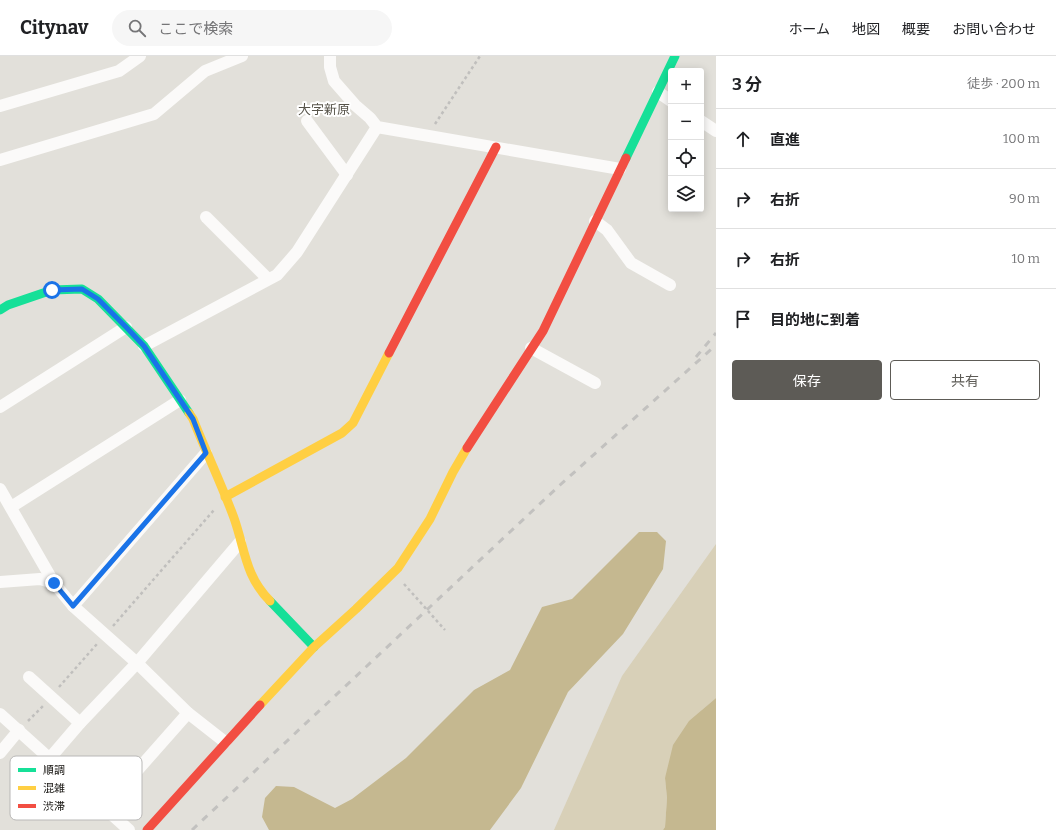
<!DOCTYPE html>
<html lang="ja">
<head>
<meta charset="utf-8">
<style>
	body { margin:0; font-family:Bitter,"Noto Sans JP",serif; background:#f6f6f6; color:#202124 }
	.controls { position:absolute; right:12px; top:12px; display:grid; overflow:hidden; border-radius:4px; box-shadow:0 2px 10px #0003 }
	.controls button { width:36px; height:36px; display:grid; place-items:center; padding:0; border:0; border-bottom:1px solid #e0e0e0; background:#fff; color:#202124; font:20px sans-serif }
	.stop { position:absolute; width:12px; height:12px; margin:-9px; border:3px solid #1a73e8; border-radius:50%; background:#fff }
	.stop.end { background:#1a73e8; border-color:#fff; box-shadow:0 1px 4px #0008 }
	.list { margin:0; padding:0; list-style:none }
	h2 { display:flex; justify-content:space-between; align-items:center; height:52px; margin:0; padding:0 16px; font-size:17px }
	h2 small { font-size:13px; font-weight:400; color:#757577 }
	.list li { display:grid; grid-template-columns:26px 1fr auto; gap:12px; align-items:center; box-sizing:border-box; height:60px; padding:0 16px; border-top:1px solid #e0e0e0 }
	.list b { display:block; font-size:15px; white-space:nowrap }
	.list em { font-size:13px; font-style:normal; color:#757577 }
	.actions { display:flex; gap:8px; padding:12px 16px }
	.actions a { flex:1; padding:9px 0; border:1px solid #5d5b56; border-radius:4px; text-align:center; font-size:14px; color:#5d5b56 }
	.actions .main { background:#5d5b56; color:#fff }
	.icon { flex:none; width:22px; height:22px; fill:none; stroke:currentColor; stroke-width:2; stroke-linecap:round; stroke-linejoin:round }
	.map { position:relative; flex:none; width:716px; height:774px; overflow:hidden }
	header { display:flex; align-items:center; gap:24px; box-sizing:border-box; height:56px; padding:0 20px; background:#fff; border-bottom:1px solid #e0e0e0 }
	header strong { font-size:19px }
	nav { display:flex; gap:22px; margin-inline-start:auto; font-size:14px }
	.search { width:280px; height:36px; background:#f6f6f6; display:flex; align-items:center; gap:10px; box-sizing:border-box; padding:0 14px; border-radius:22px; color:#757577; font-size:15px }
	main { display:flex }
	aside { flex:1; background:#fff }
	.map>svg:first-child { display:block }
</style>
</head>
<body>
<header>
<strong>Citynav</strong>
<div class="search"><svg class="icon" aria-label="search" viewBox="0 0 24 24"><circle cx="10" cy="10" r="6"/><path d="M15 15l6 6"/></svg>ここで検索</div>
<nav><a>ホーム</a><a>地図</a><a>概要</a><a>お問い合わせ</a></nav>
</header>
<main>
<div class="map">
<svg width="716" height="774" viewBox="0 0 716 774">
	<rect width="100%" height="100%" fill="#e2e0da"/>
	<path fill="#d8d0b8" d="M716,488v154l-14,12 -37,68 2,20 -2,29 -2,3h-109l68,-154z"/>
	<g fill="#c5b890">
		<path d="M639,476h18l9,9 -3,28 -40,65 -55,58 -47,96 -31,42h-221l-7,-13 3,-19 11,-12 18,1 41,21 17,-9 54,-41 68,-68 36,-20 32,-63 30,-8z"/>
		<path d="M716,642v132h-53l2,-3 2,-29 -2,-20 8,-33 16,-24z"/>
	</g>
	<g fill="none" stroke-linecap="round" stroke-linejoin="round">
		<g stroke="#c0bfbd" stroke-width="2.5" stroke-dasharray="3 3" stroke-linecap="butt">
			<path d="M435,68l45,-68"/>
			<path d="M404,528l41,46"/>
			<path d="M113,570l101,-116"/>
			<path d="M59,631l38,-43"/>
			<path d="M28,665l15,-15"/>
		</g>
		<g stroke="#fbfaf9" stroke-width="12">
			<path d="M330,0v11l4,14 21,24 15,13 7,9 243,42"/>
			<path d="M658,36l13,9"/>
			<path d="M0,50l119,-35 21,-15"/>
			<path d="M307,65l40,54"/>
			<path d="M701,65l15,10"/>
			<path d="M0,104l154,-46 51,-43 37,-15"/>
			<path d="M206,161l62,62"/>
			<path d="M595,165l12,9 24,33 39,22"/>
			<path d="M144,290l133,-71 20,-23 80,-125"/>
			<path d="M531,292l64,35"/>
			<path d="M0,351l126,-80"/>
			<path d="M0,433l54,94 19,23 64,57 51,50 37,29"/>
			<path d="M11,451l169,-107"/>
			<path d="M0,526l40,-3 14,4"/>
			<path d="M73,550l133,-153"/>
			<path d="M29,621l51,46"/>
			<path d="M0,658l129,116"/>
			<path d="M0,697l19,-23"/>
			<path d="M50,702l30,-35 57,-60 103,-121"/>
			<path d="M105,751l83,-94"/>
		</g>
		<g stroke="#16e098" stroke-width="9">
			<path d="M626,102l49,-102"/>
			<path d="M0,254l8,-5 44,-15 30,-1 16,10 46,47 45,67"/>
			<path d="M270,545l44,46"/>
		</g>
		<g stroke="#ffcf43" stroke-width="9">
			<path d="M189,357l4,6c13,33 29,66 41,99 11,31 11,58 36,83"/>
			<path d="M225,441l117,-64 11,-10 36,-70"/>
			<path d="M260,649l54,-58 42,-38 42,-41 32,-49 23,-47 14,-24"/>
		</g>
		<g stroke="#f24e42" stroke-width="9">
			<path d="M389,297l107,-206"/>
			<path d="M467,392l76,-117 83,-173"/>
			<path d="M147,774l113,-125"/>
		</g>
		<g stroke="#c2c1bf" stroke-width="3" stroke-dasharray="7 7" stroke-linecap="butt">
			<path d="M696,301l20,-24"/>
			<path d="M192,774l368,-345 156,-140"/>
		</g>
	</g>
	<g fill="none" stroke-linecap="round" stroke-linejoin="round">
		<path stroke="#1a73e8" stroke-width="5" d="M52,234l30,-1 16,10 28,28 18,19 49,73 13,34 -133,153 -19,-23"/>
	</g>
	<g text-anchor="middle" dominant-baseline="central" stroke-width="4" stroke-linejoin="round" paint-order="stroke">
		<g font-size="13" fill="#58554b" stroke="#fff">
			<text x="324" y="53">大字新原</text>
		</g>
	</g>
	<rect x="10" y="700" width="132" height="64" rx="6" fill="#fff" stroke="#b9b8b7" stroke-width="1"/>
	<rect x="18" y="712" width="18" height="4" fill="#16e098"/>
	<rect x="18" y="730" width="18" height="4" fill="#ffcf43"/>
	<rect x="18" y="748" width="18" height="4" fill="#f24e42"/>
	<g font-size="11" fill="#15130f">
		<text x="43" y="718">順調</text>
		<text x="43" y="736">混雑</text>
		<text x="43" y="754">渋滞</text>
	</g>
</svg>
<div class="controls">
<button>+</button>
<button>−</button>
<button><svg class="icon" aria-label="locate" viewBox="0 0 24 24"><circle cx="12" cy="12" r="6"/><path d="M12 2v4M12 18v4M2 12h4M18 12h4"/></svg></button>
<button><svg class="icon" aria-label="layers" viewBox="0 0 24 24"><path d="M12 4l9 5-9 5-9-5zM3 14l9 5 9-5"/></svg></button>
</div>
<div class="stop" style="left:52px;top:234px"></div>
<div class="stop end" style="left:54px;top:527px"></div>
</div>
<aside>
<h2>3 分<small>徒歩 · 200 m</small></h2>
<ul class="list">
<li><svg class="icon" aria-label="ahead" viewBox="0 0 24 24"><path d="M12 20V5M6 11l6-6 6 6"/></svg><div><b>直進</b></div><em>100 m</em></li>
<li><svg class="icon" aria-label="right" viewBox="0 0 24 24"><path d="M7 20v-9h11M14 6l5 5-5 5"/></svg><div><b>右折</b></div><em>90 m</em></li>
<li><svg class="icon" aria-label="right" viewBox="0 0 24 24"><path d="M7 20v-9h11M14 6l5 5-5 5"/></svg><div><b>右折</b></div><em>10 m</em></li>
<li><svg class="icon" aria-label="arrive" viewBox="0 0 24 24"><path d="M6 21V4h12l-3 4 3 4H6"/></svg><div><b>目的地に到着</b></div></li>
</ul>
<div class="actions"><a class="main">保存</a><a>共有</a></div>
</aside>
</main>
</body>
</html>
